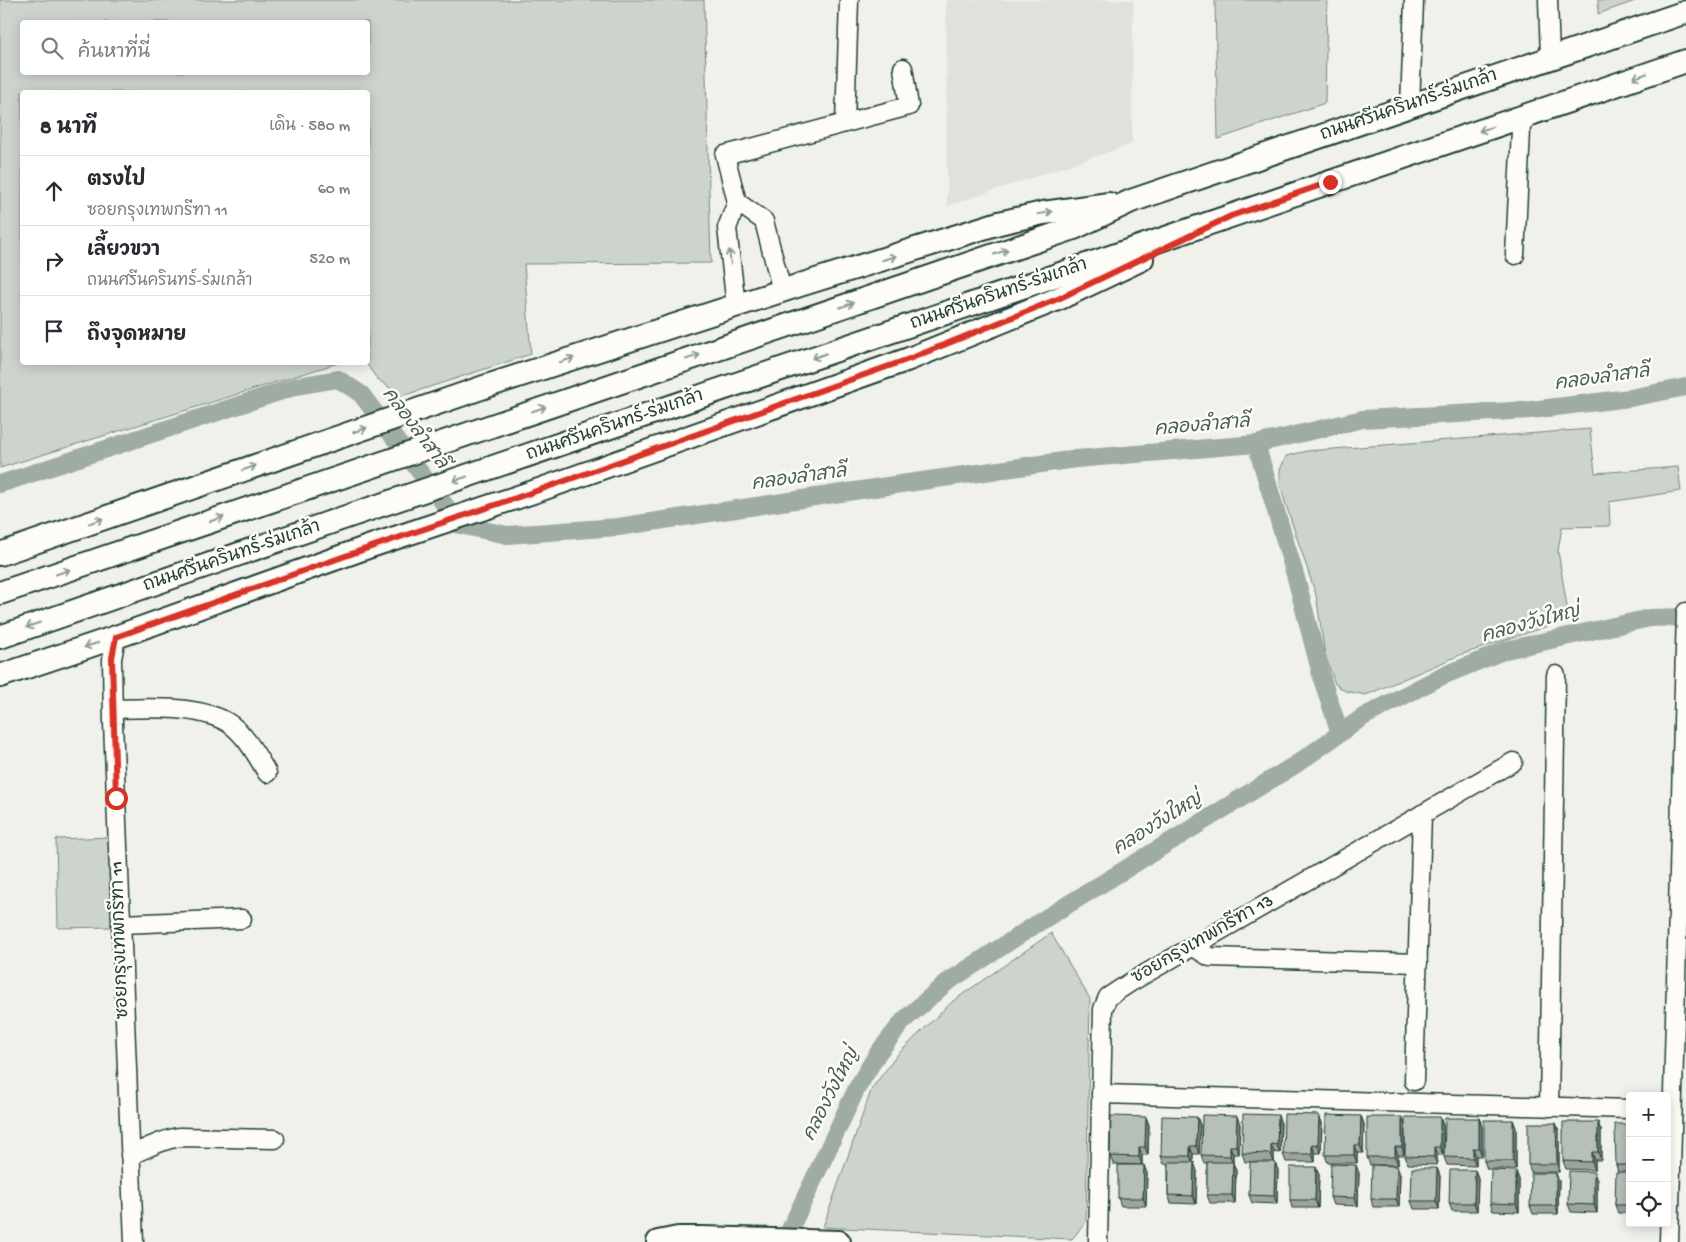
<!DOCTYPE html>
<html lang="th">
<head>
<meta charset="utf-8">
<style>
	body { margin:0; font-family:"Gochi Hand","Playpen Sans Thai",sans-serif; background:#f7f7f7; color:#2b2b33 }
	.controls { position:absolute; right:15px; bottom:15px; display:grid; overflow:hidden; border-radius:5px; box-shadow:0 2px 12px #0003 }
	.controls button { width:45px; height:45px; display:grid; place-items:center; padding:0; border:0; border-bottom:1px solid #e1e1e2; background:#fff; color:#2b2b33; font:25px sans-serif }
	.stop { position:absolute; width:15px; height:15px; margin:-11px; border:4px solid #d93025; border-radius:50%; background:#fff }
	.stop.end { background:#d93025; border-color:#fff; box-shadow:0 1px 5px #0008 }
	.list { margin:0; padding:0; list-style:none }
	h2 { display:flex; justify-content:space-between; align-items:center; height:65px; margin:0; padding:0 20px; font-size:21px }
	h2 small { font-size:16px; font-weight:400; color:#7c7c81 }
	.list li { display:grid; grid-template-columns:32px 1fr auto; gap:15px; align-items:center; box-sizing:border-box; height:70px; padding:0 20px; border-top:1px solid #e1e1e2 }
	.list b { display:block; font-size:19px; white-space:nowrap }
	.list p { margin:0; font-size:16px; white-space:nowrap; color:#7c7c81 }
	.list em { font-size:16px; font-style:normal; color:#7c7c81 }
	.icon { flex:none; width:28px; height:28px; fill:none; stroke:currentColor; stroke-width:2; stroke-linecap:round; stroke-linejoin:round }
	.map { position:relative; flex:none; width:1686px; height:1242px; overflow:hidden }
	.search { position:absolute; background:#fff; box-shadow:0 2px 12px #0003; left:20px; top:20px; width:350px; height:55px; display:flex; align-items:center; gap:12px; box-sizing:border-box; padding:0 18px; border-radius:5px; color:#7c7c81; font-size:19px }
	.panel { position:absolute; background:#fff; box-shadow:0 2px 12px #0003; left:20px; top:90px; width:350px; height:275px; border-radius:5px }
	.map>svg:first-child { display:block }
</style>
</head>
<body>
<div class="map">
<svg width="1686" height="1242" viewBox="0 0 1686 1242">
	<rect width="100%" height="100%" fill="#f0f1eb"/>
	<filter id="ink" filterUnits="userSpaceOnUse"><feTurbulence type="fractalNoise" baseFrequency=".02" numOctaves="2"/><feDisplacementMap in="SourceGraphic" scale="10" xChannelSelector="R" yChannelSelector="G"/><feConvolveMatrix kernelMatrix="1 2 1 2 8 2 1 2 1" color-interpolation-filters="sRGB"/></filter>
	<g filter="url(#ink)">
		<path fill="#dfe2dc" d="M946,0h187l-1,144 -185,62z"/>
		<g fill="#cdd3cd" stroke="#768880" fill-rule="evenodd">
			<path d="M0,0h704l7,263 -187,1 7,90 -129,42 -25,-17 -11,-16 2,-1v-270h-346v270l316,1 -338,105zM22,22h346v50h-346z"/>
			<path d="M1215,0h112l-2,103 -107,36z"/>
			<path d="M1598,0h40l-40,14z"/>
			<path d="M1590,429l5,44 83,-6 3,24 -72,11 1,24 -48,1 -4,24 11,68 -109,36 -94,40 -21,-4 -10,-7 -10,-29 -9,-60 -31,-93 -5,-19v-13l6,-14 21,-5z"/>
			<path d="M110,837l2,90 -54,1 -2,-89z"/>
			<path d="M1051,933l39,66 -4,223 -14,17 -249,-12 49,-139 26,-34 55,-53z"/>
		</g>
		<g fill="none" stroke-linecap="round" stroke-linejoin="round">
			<g stroke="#9faca4" stroke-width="18">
				<path d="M1256,444l40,134 27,104 17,51"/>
				<path d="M0,484l297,-98 41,-7 23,15 99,131 47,10 111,-8 276,-42 182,-26 180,-15 107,-25 168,-9 99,-12 56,-11"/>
				<path d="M784,1242l73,-154 21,-35 26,-33 42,-37 92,-60 260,-160 65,-46 77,-40 66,-27 144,-32 36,-1"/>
			</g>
			<defs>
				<g id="minor">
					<path d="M1548,0l2,58"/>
					<path d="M1410,106l4,-106"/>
					<path d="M845,123l4,-123"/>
					<path d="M737,202l-12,-47 184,-49 -6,-38"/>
					<path d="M1515,255l6,-125 6,-15"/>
					<path d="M736,306l-9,-78 10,-26 27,19 18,70"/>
					<path d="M116,637l-4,22 1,64 21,519"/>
					<path d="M113,709c35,-1 83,-4 114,13 18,11 30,34 40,51"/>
					<path d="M121,924l121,-5"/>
					<path d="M1192,946l18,11 208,6"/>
					<path d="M1414,1081l8,-267"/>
					<path d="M1101,1094l529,15"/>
					<path d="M1549,1107l7,-432"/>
					<path d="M130,1155c16,-6 33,-16 50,-18l95,2"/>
					<path d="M1098,1242l5,-233 5,-12 23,-15 382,-220"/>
					<path d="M1669,1242l17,-630"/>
				</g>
				<g id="major">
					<path d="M0,554l487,-168 313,-101 199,-62 44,-10 66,-9"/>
					<path d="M0,593l1074,-365 57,-27 555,-189"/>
					<path d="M0,637l343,-119 1343,-457"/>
					<path d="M0,676l116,-39 252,-90 174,-58 367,-130 151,-61 82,-39"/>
					<path d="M658,1242l20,-4h24l137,4"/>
				</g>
			</defs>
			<use href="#minor" stroke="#1f3d34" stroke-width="21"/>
			<use href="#major" stroke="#1f3d34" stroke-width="26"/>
			<use href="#minor" stroke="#fdfcf7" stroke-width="18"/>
			<use href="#major" stroke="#fdfcf7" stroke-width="22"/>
		</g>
		<g fill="#9da49e" stroke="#1f3d34">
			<path d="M1319,1115l3,8 -1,30h-6v9h-29l-3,-8z"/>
			<path d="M1361,1116l3,8 -1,29h-6v10h-29l-3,-8z"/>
			<path d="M1146,1117l3,8 -1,30h-6v10l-29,-1 -3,-8z"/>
			<path d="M1197,1117l3,8 -1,29h-6v8l4,9 -1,33 -25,-1 -3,-8v-31h-4l-3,-8z"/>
			<path d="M1402,1117l3,8 -1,30h-6v10h-28l-3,-8z"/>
			<path d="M1440,1117l3,8v30h-6v10l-29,-1 -3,-8z"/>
			<path d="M1479,1118l3,8v30h-6v10l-29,-1 -3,-8z"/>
			<path d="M1513,1120l3,8v41h-29l-3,-8z"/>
			<path d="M1281,1123l-1,30 -6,-1v10l4,8 -1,34 -25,-1 -3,-8 6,-33h-10l-3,-9z"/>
			<path d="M1556,1123l3,8v41h-28l-3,-8z"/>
			<path d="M1240,1124l-1,30h-6v9l3,7 -1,33h-25l-3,-8v-32h-3l-3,-8z"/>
			<path d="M1630,1124v89h-12l-3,-8 3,-33 -2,-7z"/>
			<path d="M1601,1130v30h-6v10l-29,-1 -3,-8z"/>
			<path d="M1316,1167l3,8 -1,33h-26l-2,-8z"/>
			<path d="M1437,1168l3,8 -1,33h-25l-3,-8z"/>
			<path d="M1475,1170l3,8 -1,33h-25l-3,-8z"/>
			<path d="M1147,1173l-1,33h-25l-3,-8z"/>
			<path d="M1359,1173l-1,33 -25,-1 -3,-8z"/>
			<path d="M1400,1174l-1,33h-26l-2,-8z"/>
			<path d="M1519,1179v33l-26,-1 -3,-8z"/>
			<path d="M1597,1180v33l-26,-1 -3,-8z"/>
			<path d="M1559,1181l-1,33h-25l-3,-8z"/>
		</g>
		<g fill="#7f8681" stroke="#1f3d34">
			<path d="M1278,1115l3,8 -1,30 -3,-8z"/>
			<path d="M1319,1115l3,8 -1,30 -3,-8z"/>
			<path d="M1237,1116l3,8 -1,30 -3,-8z"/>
			<path d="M1361,1116l3,8 -1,29 -3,-8z"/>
			<path d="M1146,1117l3,8 -1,30 -3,-8z"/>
			<path d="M1197,1117l3,8 -1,29 -3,-8z"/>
			<path d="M1402,1117l3,8 -1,30 -2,-8z"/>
			<path d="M1440,1117l3,8v30l-3,-8z"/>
			<path d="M1479,1118l3,8v30l-3,-8z"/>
			<path d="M1513,1120l3,8v41l-3,-8z"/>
			<path d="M1598,1122l3,8v30l-3,-8z"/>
			<path d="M1556,1123l3,8v41l-2,-8z"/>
			<path d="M1271,1144l3,8v10l-3,-8z"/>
			<path d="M1312,1144l3,9v9l-3,-8z"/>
			<path d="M1354,1145l3,8v10l-3,-8z"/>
			<path d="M1190,1146l3,8v10l-3,-8z"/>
			<path d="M1230,1146l3,8v9l3,7 -1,33 -3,-8 1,-32 -3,-7z"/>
			<path d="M1139,1147l3,8v10l-3,-8z"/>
			<path d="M1395,1147l3,8v10l-3,-8z"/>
			<path d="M1434,1147l3,8v10l-3,-8z"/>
			<path d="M1473,1148l3,8v10l-3,-8z"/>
			<path d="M1592,1152l3,8v10l-3,-8z"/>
			<path d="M1194,1162l3,9 -1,33 -3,-8z"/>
			<path d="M1275,1162l3,8 -1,34 -3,-8z"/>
			<path d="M1144,1165l3,8 -1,33 -3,-8z"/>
			<path d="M1356,1165l3,8 -1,33 -3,-8z"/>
			<path d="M1397,1166l3,8 -1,33 -3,-8z"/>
			<path d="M1316,1167l3,8 -1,33 -3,-8z"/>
			<path d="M1437,1168l3,8 -1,33 -3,-8z"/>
			<path d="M1475,1170l3,8 -1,33 -3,-8z"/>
			<path d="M1516,1171l3,8v33l-3,-8z"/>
			<path d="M1594,1172l3,8v33l-3,-8z"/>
			<path d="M1556,1173l3,8 -1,33 -2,-8z"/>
		</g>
		<g fill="#b6bfb8" stroke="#1f3d34">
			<path d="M1243,1114l35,1 -1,30 -6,-1v10l-29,-1z"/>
			<path d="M1284,1114l35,1 -1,30 -6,-1v10h-29z"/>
			<path d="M1202,1115l35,1 -1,30h-6v10l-29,-1z"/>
			<path d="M1326,1115l35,1 -1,29h-6v10h-29z"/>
			<path d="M1111,1116l35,1 -1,30h-6v10l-29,-1z"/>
			<path d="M1162,1116l35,1 -1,29h-6v10h-29z"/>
			<path d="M1367,1117h35v30h-7v10h-28z"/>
			<path d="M1405,1117h35v30h-6v10l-29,-1z"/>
			<path d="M1445,1118h34v30h-6v10l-29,-1z"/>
			<rect x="1484" y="1120" width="29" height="41"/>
			<path d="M1563,1122h35v30h-6v10l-29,-1z"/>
			<path d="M1528,1123h28l1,41h-29z"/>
			<path d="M1615,1124h15v41h-14z"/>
			<path d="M1169,1162h25l-1,34 -25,-1z"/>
			<path d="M1207,1162h26l-1,33h-25z"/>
			<path d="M1250,1162h25l-1,34 -25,-1z"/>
			<path d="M1331,1164l25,1 -1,33 -25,-1z"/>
			<path d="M1118,1165h26l-1,33h-25z"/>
			<path d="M1372,1165l25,1 -1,33h-25z"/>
			<path d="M1290,1167h26l-1,33h-25z"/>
			<path d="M1412,1168h25l-1,33h-25z"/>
			<path d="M1450,1170h25l-1,33h-25z"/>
			<path d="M1491,1170l25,1v33l-26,-1z"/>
			<path d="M1569,1171l25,1v33l-26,-1z"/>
			<path d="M1616,1172h14v33h-15z"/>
			<path d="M1531,1173h25v33h-26z"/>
		</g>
		<defs><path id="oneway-shaft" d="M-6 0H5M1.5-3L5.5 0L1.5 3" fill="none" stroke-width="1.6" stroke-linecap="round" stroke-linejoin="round" transform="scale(1.25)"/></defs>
		<g stroke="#8e9c96">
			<use href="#oneway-shaft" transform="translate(1640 76) rotate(161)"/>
			<use href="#oneway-shaft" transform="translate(1486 129) rotate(161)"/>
			<use href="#oneway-shaft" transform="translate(1045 213) rotate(-10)"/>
			<use href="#oneway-shaft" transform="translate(1001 252) rotate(-19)"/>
			<use href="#oneway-shaft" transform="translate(730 257) rotate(-97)"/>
			<use href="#oneway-shaft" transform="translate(889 258) rotate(-17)"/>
			<use href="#oneway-shaft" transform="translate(847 305) rotate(-19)"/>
			<use href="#oneway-shaft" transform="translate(819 356) rotate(161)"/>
			<use href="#oneway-shaft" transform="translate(693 357) rotate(-19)"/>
			<use href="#oneway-shaft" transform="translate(567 360) rotate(-18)"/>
			<use href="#oneway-shaft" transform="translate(539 409) rotate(-19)"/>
			<use href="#oneway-shaft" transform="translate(360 430) rotate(-19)"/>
			<use href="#oneway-shaft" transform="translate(249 468) rotate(-19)"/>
			<use href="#oneway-shaft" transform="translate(460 479) rotate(161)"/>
			<use href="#oneway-shaft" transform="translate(217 519) rotate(-19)"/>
			<use href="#oneway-shaft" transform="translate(96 521) rotate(-19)"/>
			<use href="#oneway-shaft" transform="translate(63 572) rotate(-19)"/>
			<use href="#oneway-shaft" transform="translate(33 625) rotate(161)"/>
			<use href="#oneway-shaft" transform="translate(91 645) rotate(162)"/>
		</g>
	</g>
	<g fill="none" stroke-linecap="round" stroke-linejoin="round" filter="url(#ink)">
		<path stroke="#d93025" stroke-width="6" d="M116,798l-4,-140 4,-21 252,-89 174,-59 367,-130 151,-61 171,-82 99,-34"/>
	</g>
	<g text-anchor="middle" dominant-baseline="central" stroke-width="5" stroke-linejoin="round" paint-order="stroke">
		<g font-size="18" fill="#1f3d34" stroke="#fdfcf7">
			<text transform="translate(1409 106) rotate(-19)">ถนนศรีนครินทร์-ร่มเกล้า</text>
			<text transform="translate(999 295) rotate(-19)">ถนนศรีนครินทร์-ร่มเกล้า</text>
			<text transform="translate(615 426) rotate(-19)">ถนนศรีนครินทร์-ร่มเกล้า</text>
			<text transform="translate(232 557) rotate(-19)">ถนนศรีนครินทร์-ร่มเกล้า</text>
			<text transform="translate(121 940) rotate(-92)">ซอยกรุงเทพกรีฑา 11</text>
			<text transform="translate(1203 940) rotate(-30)">ซอยกรุงเทพกรีฑา 13</text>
		</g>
		<g font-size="19" font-style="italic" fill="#455e56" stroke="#fdfcf7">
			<text transform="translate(1602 379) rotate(-8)">คลองลำสาลี</text>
			<text transform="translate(1202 427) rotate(-5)">คลองลำสาลี</text>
			<text transform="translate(414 429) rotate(53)">คลองลำสาลี</text>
			<text transform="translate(799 479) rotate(-8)">คลองลำสาลี</text>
			<text transform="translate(1531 625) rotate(-15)">คลองวังใหญ่</text>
			<text transform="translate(1158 825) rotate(-32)">คลองวังใหญ่</text>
			<text transform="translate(832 1095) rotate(-63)">คลองวังใหญ่</text>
		</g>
	</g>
</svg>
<div class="controls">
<button>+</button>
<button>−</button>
<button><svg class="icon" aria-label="locate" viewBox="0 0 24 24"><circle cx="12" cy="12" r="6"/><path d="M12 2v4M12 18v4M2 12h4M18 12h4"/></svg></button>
</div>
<div class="stop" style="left:116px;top:798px"></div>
<div class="stop end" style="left:1330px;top:182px"></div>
<div class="search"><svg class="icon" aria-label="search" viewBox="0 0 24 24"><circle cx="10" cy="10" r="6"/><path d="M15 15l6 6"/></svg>ค้นหาที่นี่</div>
<section class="panel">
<h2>8 นาที<small>เดิน · 580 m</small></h2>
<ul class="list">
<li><svg class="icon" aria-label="ahead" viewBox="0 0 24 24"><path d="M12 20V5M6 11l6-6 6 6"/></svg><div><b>ตรงไป</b><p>ซอยกรุงเทพกรีฑา 11</p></div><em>60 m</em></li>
<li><svg class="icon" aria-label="right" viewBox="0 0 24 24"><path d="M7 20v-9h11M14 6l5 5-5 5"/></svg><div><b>เลี้ยวขวา</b><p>ถนนศรีนครินทร์-ร่มเกล้า</p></div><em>520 m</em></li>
<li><svg class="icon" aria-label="arrive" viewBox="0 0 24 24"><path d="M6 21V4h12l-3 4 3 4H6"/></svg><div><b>ถึงจุดหมาย</b></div></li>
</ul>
</section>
</div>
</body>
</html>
